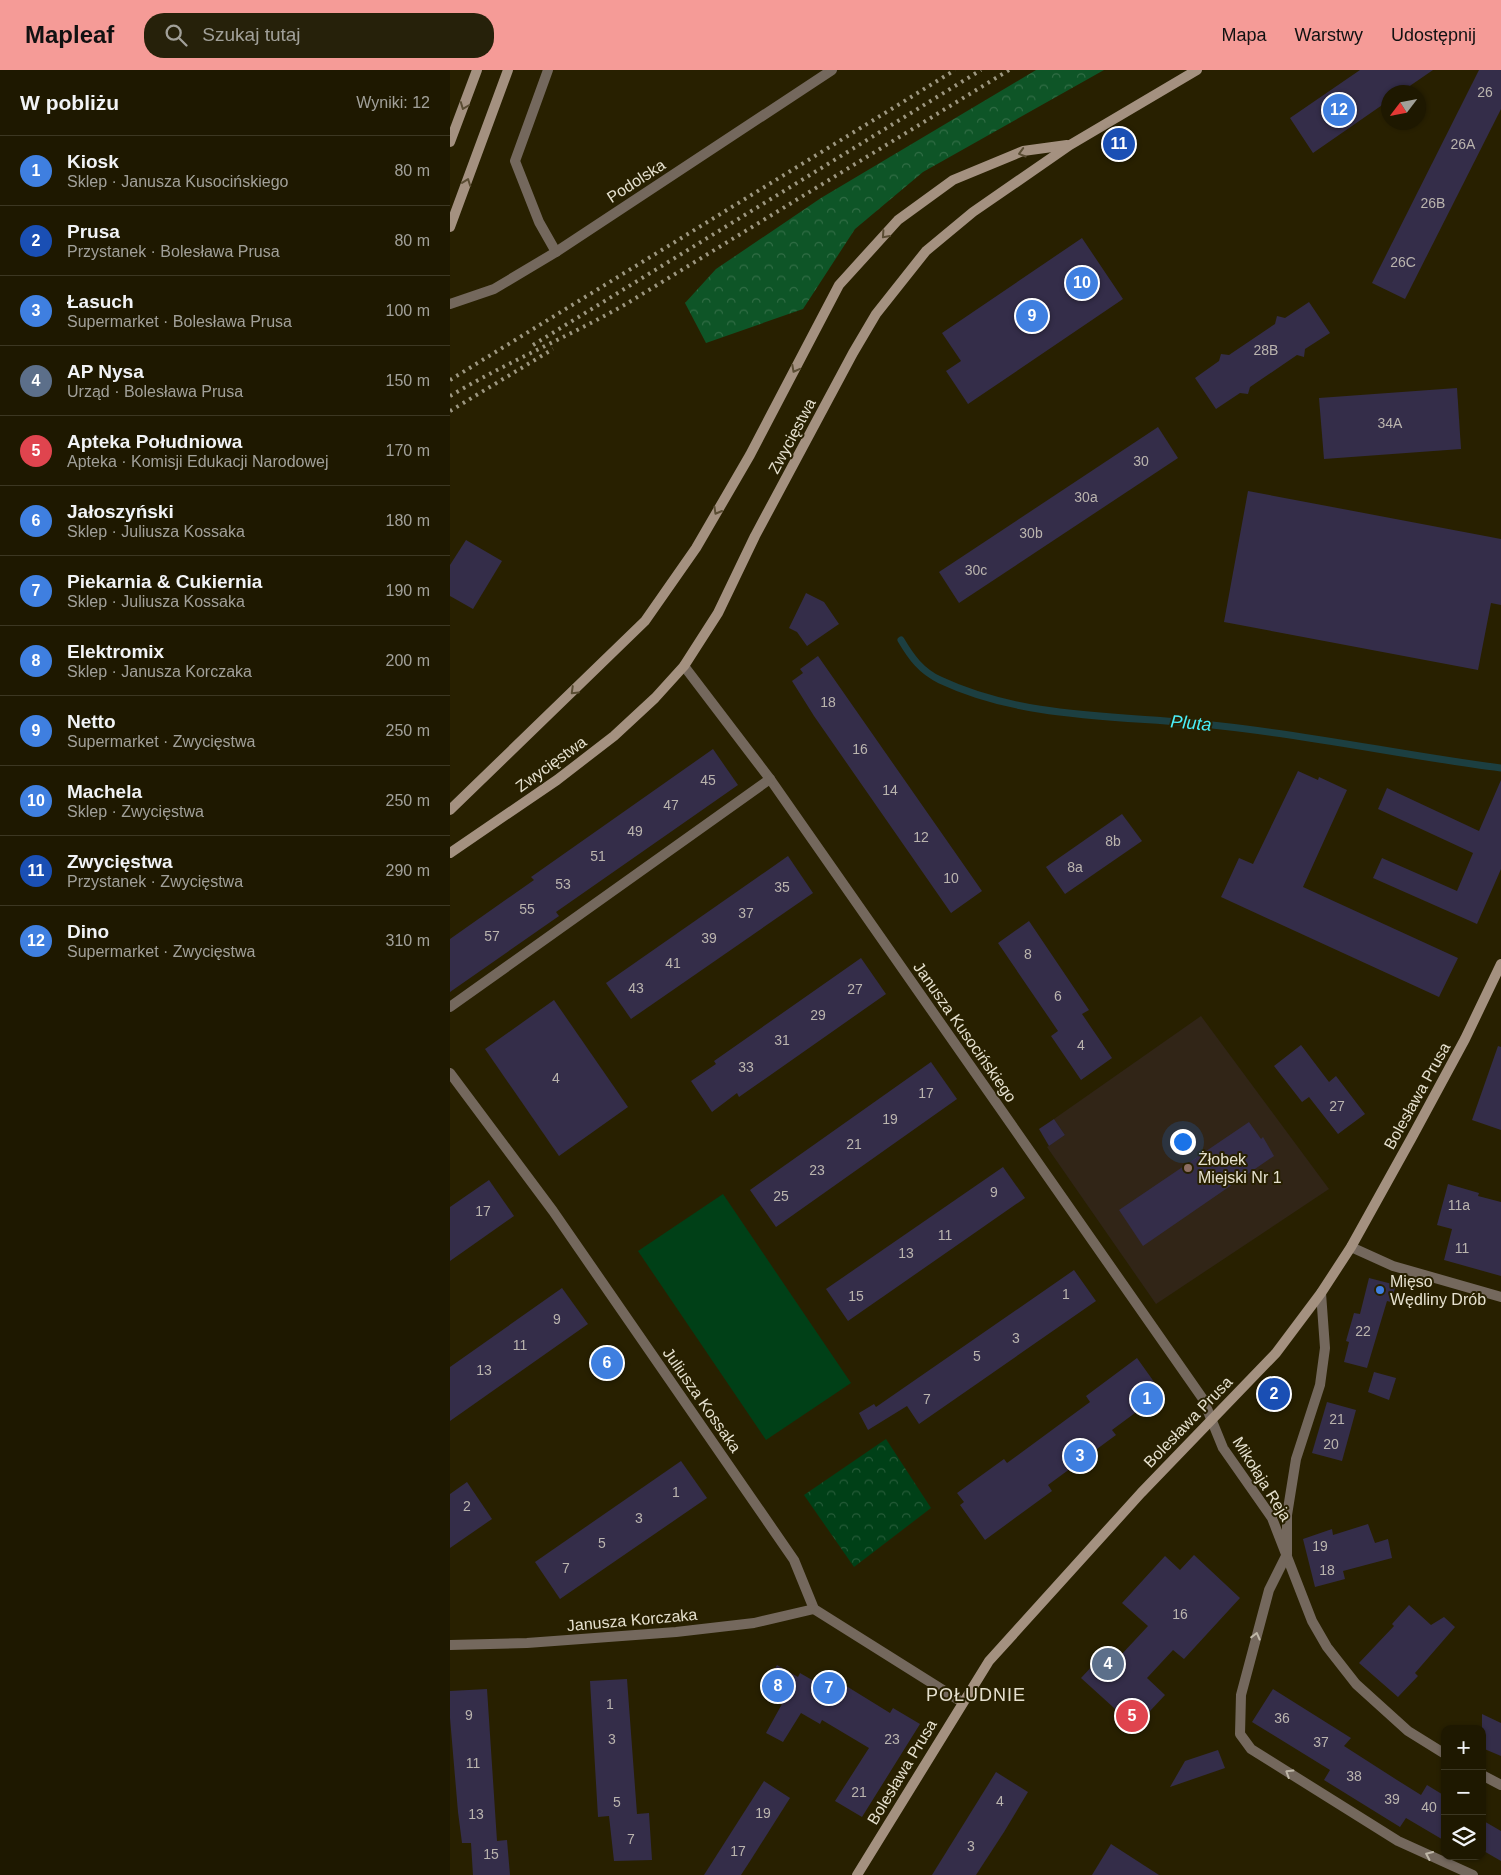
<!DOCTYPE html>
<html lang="pl">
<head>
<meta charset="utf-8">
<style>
	body { margin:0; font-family:Helvetica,sans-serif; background:#26210a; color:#f1f3f6 }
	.controls { position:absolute; right:15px; bottom:15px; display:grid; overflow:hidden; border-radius:10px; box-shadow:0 1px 4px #0004 }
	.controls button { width:45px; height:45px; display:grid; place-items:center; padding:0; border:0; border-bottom:1px solid #3c3722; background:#1e1800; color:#f1f3f6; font:25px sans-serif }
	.compass { position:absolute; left:931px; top:15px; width:45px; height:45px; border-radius:50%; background:#1e1800; box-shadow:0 1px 4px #0004; rotate:238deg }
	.you { position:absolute; left:732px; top:1071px; width:18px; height:18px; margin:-12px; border:4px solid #fff; border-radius:50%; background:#1a73e8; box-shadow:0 0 0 8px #1a73e833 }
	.badge { display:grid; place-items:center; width:32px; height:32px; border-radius:50%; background:#f59b97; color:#fff; font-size:16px; font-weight:700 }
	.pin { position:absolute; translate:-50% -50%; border:2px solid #fff; box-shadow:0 1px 5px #0006 }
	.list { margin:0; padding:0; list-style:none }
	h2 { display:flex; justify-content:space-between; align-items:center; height:65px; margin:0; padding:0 20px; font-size:21px }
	h2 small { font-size:16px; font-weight:400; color:#a1a099 }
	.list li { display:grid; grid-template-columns:32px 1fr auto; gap:15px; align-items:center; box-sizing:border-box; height:70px; padding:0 20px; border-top:1px solid #3c3722 }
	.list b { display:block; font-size:19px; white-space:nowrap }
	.list p { margin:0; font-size:16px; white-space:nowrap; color:#a1a099 }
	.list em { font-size:16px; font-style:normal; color:#a1a099 }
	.icon { flex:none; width:28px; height:28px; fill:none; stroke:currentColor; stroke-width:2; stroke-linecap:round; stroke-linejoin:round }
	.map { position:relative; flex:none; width:1051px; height:1805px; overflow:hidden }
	header { display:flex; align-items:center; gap:30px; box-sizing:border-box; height:70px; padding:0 25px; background:#f59b97; color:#111 }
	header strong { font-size:24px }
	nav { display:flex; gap:28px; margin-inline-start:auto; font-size:18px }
	.search { width:350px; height:45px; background:#26210a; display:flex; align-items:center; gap:12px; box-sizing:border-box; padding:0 18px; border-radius:20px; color:#a1a099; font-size:19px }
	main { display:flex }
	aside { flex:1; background:#1e1800 }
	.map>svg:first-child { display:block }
</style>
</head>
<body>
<header>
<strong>Mapleaf</strong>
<div class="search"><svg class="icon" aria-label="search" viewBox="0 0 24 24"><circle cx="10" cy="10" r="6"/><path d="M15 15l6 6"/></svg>Szukaj tutaj</div>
<nav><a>Mapa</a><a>Warstwy</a><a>Udostępnij</a></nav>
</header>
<main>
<aside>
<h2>W pobliżu<small>Wyniki: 12</small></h2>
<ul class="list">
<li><span class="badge" style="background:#3f7fe0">1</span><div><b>Kiosk</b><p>Sklep · Janusza Kusocińskiego</p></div><em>80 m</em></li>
<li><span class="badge" style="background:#1a4fb4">2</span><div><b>Prusa</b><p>Przystanek · Bolesława Prusa</p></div><em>80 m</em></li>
<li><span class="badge" style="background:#3f7fe0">3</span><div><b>Łasuch</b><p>Supermarket · Bolesława Prusa</p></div><em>100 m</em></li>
<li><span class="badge" style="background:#5c6f8a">4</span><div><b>AP Nysa</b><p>Urząd · Bolesława Prusa</p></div><em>150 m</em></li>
<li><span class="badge" style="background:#e0444e">5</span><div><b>Apteka Południowa</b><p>Apteka · Komisji Edukacji Narodowej</p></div><em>170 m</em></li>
<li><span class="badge" style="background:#3f7fe0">6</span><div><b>Jałoszyński</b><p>Sklep · Juliusza Kossaka</p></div><em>180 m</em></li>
<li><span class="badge" style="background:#3f7fe0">7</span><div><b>Piekarnia &amp; Cukiernia</b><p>Sklep · Juliusza Kossaka</p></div><em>190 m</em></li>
<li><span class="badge" style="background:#3f7fe0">8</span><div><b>Elektromix</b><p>Sklep · Janusza Korczaka</p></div><em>200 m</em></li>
<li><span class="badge" style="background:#3f7fe0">9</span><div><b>Netto</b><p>Supermarket · Zwycięstwa</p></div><em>250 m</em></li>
<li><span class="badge" style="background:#3f7fe0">10</span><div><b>Machela</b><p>Sklep · Zwycięstwa</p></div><em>250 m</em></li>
<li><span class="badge" style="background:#1a4fb4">11</span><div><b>Zwycięstwa</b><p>Przystanek · Zwycięstwa</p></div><em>290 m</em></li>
<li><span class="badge" style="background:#3f7fe0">12</span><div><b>Dino</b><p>Supermarket · Zwycięstwa</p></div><em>310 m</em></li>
</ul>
</aside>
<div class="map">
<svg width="1051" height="1805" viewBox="0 0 1051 1805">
	<defs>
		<pattern id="forest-crowns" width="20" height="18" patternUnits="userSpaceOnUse" patternTransform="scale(1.25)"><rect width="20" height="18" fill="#0e5527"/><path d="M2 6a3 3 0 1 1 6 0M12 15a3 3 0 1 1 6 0" fill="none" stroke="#316d45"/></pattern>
		<pattern id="park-crowns" width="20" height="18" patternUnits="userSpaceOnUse" patternTransform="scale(1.25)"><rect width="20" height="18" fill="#004017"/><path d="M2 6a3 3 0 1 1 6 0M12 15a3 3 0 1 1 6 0" fill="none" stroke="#255b38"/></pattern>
	</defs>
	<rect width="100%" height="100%" fill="#282000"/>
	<path fill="#312517" d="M751,946l128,173 -173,115 -109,-157 18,-12 -11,-16z"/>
	<path fill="url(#forest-crowns)" d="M586,0h68l-181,102 -68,57 -52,80 -97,34 -21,-40 31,-34 105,-71z"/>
	<path fill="url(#park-crowns)" d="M436,1369l45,69 -77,59 -50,-72z"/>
	<path fill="#004017" d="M273,1124l128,189 -85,57 -128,-189z"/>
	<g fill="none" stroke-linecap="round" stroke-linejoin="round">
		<path stroke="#1c3f41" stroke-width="7" d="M451,570c10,17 20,31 39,40 87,41 187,35 281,46 94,10 186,30 280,42"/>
	</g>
	<g fill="#342d49">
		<path d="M910,0h73l-32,22h-13v9l-75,52 -23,-35z"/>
		<path d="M1029,0h22v39l-96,190 -33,-16z"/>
		<path d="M632,168l41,61 -155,105 -22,-33 15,-10 -19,-28z"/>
		<path d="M859,232l21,31 -25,16 -1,8 -7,-2 -47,32 -2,7 -8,-1 -24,16 -21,-31 24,-17 2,-7 8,1 46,-31 2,-8 8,2z"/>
		<path d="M1007,318l4,61 -137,10 -5,-61z"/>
		<path d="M708,357l20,31 -219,145 -20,-31z"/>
		<path d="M798,421l253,48v66l-10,-2 -13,67 -254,-48z"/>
		<path d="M16,470l36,21 -29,48 -23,-13v-31z"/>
		<path d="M356,523l18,9 15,22 -32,22 -10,-14 -8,-4z"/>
		<path d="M368,586l164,235 -31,22 -137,-197 -22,-35 11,-8 -3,-4z"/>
		<path d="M263,679l25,36 -182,127 3,4 -109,76v-53l84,-59 -3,-3z"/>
		<path d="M848,701l20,9 1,-3 28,13 -44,97 155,71 -19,39 -218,-100 18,-39 14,6z"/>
		<path d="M1051,710v89l-24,55 -104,-46 9,-20 75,33 16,-38 -95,-44 9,-21 92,43z"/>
		<path d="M672,744l20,27 -77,53 -19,-27z"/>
		<path d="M338,786l25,37 -182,126 -25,-36z"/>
		<path d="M579,851l60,89 -7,4 30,44 -31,22 -30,-44 7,-5 -60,-88z"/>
		<path d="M411,888l25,36 -147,103 -2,-4 -25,19 -21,-31 25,-17 -2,-3z"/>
		<path d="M104,930l74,107 -69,49 -74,-107z"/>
		<path d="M851,975l28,37 7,-6 29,38 -27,20 -29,-37 -7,5 -28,-36z"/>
		<path d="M1048,976l3,1v83l-29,-10z"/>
		<path d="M481,992l26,37 -181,128 -26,-37z"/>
		<path d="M604,1049l11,16 -16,11 -10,-17z"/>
		<path d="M799,1052l12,17 2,-2 11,19 -131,90 -24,-36z"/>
		<path d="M553,1097l22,31 -177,123 -22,-32z"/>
		<path d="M39,1110l25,36 -64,45v-54z"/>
		<path d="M998,1114l31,9 -1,3 23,6v74l-57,-16 8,-31 -15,-4z"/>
		<path d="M624,1200l22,31 -177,123 -12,-18 -39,24 -9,-17 15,-9 2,3z"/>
		<path d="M919,1208l27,7 -5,17 -4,-1 -20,67 -23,-6 5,-20 -3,-1 8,-28 6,1z"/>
		<path d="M112,1218l26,36 -138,97v-54z"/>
		<path d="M687,1288l25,35 -50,37 4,5 -68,50 4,6 -67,49 -25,-35 4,-3 -7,-9 47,-34 3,4 83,-61 -4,-6z"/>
		<path d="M924,1302l22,6 -7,22 -21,-8z"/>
		<path d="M877,1332l29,8 -14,51 -30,-8z"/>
		<path d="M231,1391l26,37 -147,101 -25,-37z"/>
		<path d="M17,1412l25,37 -42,29v-54z"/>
		<path d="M918,1454l7,19 13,-4 4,19 -49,13 2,8 -30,8 -12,-48 29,-10 1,6z"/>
		<path d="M744,1485l46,43 -56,61 -11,-9 -26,28 18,17 -30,32 -54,-49 30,-32 10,9 27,-29 -26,-23 43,-47 15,14z"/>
		<path d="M959,1535l22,20 13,-8 11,10 -40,46 3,3 -20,21 -39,-34 35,-37 -2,-2z"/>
		<path d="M327,1595l21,12 2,-4 19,11 3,-6 19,11 2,-5 47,29 3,-5 27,16 -58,93 -27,-16 34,-53 -47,-28 -2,4 -19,-11 -18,29 -17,-9 16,-29 -13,-7 1,-20z"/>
		<path d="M177,1609l10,135 12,-1 3,47 -38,1 -5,-45 -11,1 -8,-136z"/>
		<path d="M37,1619l10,152 10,-1 3,35h-37l-2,-32h-9l-4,-31 -8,-94v-27z"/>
		<path d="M823,1619l78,49 -7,8 53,34 24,15 6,-10 18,11v45l-39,-23 -6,9 -76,-47 6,-10 -78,-48z"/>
		<path d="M1032,1644l19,9v33l-19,-8z"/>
		<path d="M768,1680l7,18 -55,19 15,-26z"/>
		<path d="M546,1702l32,20 -24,40 -28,43h-44z"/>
		<path d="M314,1711l26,17 -38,60 -11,17h-37z"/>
		<path d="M1032,1750l19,11v30l-19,-11z"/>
		<path d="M661,1774l48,31h-67z"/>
	</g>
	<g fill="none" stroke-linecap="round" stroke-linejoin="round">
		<g stroke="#74685d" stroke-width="10">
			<path d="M98,0l-33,91 24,61 17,30"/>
			<path d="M0,234l44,-15 62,-37 276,-182"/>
			<path d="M234,596l86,113 433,620 20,49 49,70 40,103 15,26 29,37 52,47 37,23"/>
			<path d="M0,937l320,-228"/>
			<path d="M0,1003l103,138 241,349 20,49 148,93"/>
			<path d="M901,1177l42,19 108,31"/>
			<path d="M871,1223l4,55 -5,37 -24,74 -9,56v39l-18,36 -28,105 -1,39 11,15 147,92 75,34"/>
			<path d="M0,1575l77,-2 149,-11 78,-9 60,-14"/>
			<path d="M1032,1705l19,10"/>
		</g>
		<g stroke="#a49180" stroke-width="10">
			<path d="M0,72l27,-72"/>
			<path d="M0,157l58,-157"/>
			<path d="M0,740l195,-189 51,-73 54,-93 89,-170 59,-65 55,-40 70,-29 44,-6"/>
			<path d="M0,783l107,-73 57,-44 41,-38 29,-32 34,-53 37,-77 98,-183 23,-39 50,-63 47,-39 97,-67 127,-75"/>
			<path d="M407,1805l132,-214 152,-168 135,-140 45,-60 30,-46 60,-108 54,-100 36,-75"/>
		</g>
		<g stroke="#9d9780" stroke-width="4" stroke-dasharray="2.5 5" stroke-linecap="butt">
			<path d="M83,275l448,-275"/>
			<path d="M0,310l505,-310"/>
			<path d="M0,326c57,-34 118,-59 176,-92l383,-234"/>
			<path d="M0,341l103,-62"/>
		</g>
	</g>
	<defs><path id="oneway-chevron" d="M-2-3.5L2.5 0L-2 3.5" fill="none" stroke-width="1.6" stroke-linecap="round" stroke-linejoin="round" transform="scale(1.25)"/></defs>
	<g stroke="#5a4d33">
		<use href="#oneway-chevron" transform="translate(14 36) rotate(111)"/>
		<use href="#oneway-chevron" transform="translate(572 83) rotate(164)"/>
		<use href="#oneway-chevron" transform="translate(17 112) rotate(-70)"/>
		<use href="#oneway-chevron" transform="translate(435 165) rotate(132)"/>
		<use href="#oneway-chevron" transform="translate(345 299) rotate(118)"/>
		<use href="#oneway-chevron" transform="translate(267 441) rotate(120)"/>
		<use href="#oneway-chevron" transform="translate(124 621) rotate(136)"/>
	</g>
	<g stroke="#beb7a7">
		<use href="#oneway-chevron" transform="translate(806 1566) rotate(-76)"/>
		<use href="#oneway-chevron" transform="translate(839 1703) rotate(-148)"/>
		<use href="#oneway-chevron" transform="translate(979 1785) rotate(-156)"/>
	</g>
	<circle fill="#8d6e63" stroke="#282000" stroke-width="2" cx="738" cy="1098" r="5"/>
	<circle fill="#3f7fe0" stroke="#282000" stroke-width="2" cx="930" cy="1220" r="5"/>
	<g text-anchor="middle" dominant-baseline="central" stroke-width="4" stroke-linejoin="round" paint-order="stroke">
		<g font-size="14" fill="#bab4ae">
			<text x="1035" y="22">26</text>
			<text x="1013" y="74">26A</text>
			<text x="983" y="133">26B</text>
			<text x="953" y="192">26C</text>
			<text x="816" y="280">28B</text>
			<text x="940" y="353">34A</text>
			<text x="691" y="391">30</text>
			<text x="636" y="427">30a</text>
			<text x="581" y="463">30b</text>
			<text x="526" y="500">30c</text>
			<text x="378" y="632">18</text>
			<text x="410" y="679">16</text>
			<text x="258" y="710">45</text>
			<text x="440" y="720">14</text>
			<text x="221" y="735">47</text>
			<text x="185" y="761">49</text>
			<text x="471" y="767">12</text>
			<text x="663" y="771">8b</text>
			<text x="148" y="786">51</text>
			<text x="625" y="797">8a</text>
			<text x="501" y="808">10</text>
			<text x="113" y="814">53</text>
			<text x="332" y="817">35</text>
			<text x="77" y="839">55</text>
			<text x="296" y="843">37</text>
			<text x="42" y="866">57</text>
			<text x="259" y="868">39</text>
			<text x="578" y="884">8</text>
			<text x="223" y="893">41</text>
			<text x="186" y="918">43</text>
			<text x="405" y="919">27</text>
			<text x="608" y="926">6</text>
			<text x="368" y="945">29</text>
			<text x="332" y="970">31</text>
			<text x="631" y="975">4</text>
			<text x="296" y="997">33</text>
			<text x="106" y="1008">4</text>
			<text x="476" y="1023">17</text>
			<text x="887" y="1036">27</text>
			<text x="440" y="1049">19</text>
			<text x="404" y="1074">21</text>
			<text x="367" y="1100">23</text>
			<text x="544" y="1122">9</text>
			<text x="331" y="1126">25</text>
			<text x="1009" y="1135">11a</text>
			<text x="33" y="1141">17</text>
			<text x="495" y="1165">11</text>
			<text x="1012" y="1178">11</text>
			<text x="456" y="1183">13</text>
			<text x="616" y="1224">1</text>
			<text x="406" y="1226">15</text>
			<text x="107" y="1249">9</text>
			<text x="913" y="1261">22</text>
			<text x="566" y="1268">3</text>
			<text x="70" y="1275">11</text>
			<text x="527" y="1286">5</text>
			<text x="34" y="1300">13</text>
			<text x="477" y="1329">7</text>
			<text x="887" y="1349">21</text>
			<text x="881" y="1374">20</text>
			<text x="226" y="1422">1</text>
			<text x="17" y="1436">2</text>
			<text x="189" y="1448">3</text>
			<text x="152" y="1473">5</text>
			<text x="870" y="1476">19</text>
			<text x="116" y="1498">7</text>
			<text x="877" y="1500">18</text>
			<text x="730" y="1544">16</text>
			<text x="160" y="1634">1</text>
			<text x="19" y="1645">9</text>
			<text x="832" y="1648">36</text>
			<text x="162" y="1669">3</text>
			<text x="442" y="1669">23</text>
			<text x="871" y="1672">37</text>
			<text x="23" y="1693">11</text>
			<text x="904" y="1706">38</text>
			<text x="409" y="1722">21</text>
			<text x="942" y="1729">39</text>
			<text x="550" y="1731">4</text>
			<text x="167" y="1732">5</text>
			<text x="979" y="1737">40</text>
			<text x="313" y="1743">19</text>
			<text x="26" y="1744">13</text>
			<text x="181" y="1769">7</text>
			<text x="521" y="1776">3</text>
			<text x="288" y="1781">17</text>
			<text x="41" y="1784">15</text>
		</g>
		<g font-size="16" fill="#e6e1cf" stroke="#282000">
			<text transform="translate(186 111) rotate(-33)">Podolska</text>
			<text transform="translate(342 366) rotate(-62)">Zwycięstwa</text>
			<text transform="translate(101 694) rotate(-36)">Zwycięstwa</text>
			<text transform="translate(515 962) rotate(55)">Janusza Kusocińskiego</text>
			<text transform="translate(967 1026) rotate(-61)">Bolesława Prusa</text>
			<text transform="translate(252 1330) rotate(55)">Juliusza Kossaka</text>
			<text transform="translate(738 1352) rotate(-46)">Bolesława Prusa</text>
			<text transform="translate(812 1409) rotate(58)">Mikołaja Reja</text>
			<text transform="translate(182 1550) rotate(-5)">Janusza Korczaka</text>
			<text transform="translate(452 1702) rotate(-59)">Bolesława Prusa</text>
		</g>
		<g font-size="16" fill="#e6e1cf" stroke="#282000" text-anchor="start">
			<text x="748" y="1089">Żłobek<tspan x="748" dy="18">Miejski Nr 1</tspan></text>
			<text x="940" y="1211">Mięso<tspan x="940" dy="18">Wędliny Drób</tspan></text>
		</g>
		<g font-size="18" font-style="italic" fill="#4aeff8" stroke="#282000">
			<text transform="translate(741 653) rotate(5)">Pluta</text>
		</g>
		<g font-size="18" letter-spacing="1" fill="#e6e1cf" stroke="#282000">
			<text x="526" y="1625">POŁUDNIE</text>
		</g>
	</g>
</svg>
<div class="controls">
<button>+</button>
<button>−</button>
<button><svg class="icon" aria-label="layers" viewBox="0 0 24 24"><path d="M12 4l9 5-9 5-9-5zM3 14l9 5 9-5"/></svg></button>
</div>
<svg class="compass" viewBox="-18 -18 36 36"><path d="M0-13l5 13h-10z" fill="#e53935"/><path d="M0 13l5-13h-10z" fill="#a1a099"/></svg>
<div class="you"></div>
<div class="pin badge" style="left:697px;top:1329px;background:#3f7fe0">1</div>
<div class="pin badge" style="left:824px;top:1324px;background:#1a4fb4">2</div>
<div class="pin badge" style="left:630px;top:1386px;background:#3f7fe0">3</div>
<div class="pin badge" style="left:658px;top:1594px;background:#5c6f8a">4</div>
<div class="pin badge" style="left:682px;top:1646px;background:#e0444e">5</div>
<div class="pin badge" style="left:157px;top:1293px;background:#3f7fe0">6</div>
<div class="pin badge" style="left:379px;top:1618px;background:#3f7fe0">7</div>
<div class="pin badge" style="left:328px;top:1616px;background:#3f7fe0">8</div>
<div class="pin badge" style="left:582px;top:246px;background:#3f7fe0">9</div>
<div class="pin badge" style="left:632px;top:213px;background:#3f7fe0">10</div>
<div class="pin badge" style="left:669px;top:74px;background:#1a4fb4">11</div>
<div class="pin badge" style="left:889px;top:40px;background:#3f7fe0">12</div>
</div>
</main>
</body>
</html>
